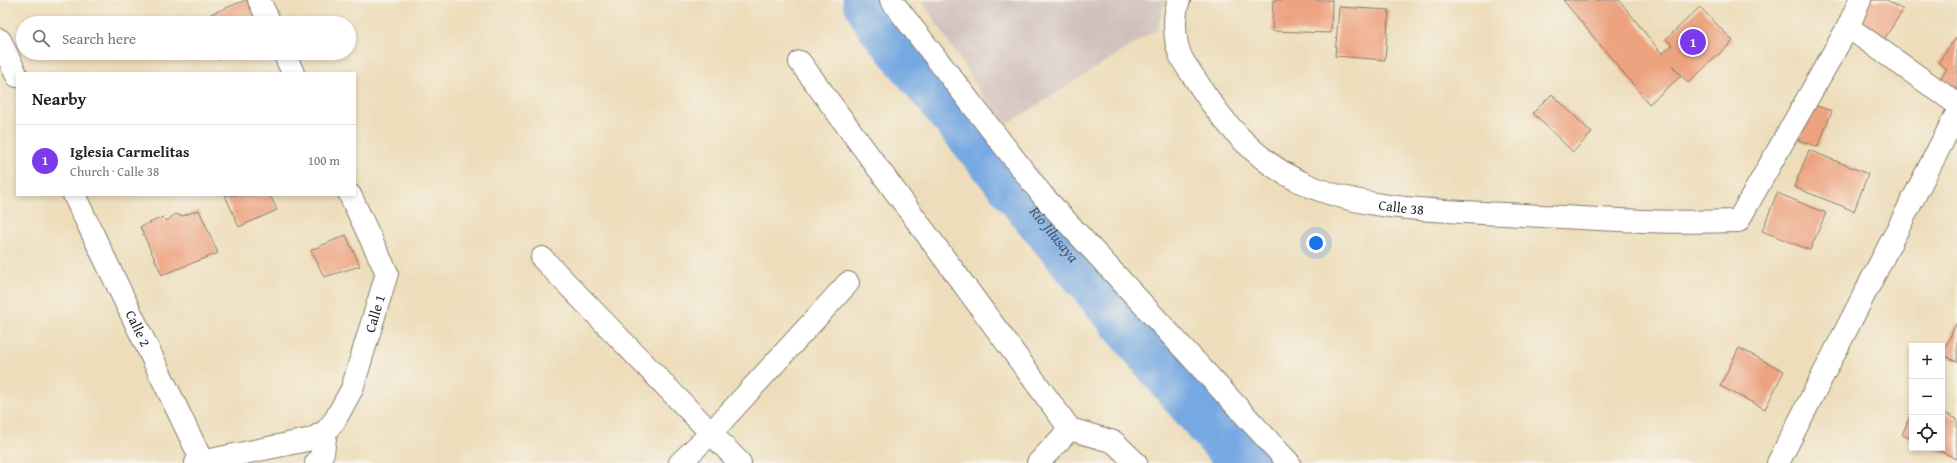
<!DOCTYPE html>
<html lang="en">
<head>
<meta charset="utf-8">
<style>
	body { margin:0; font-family:"Gentium Book Plus",serif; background:#f2f2f2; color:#222 }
	.controls { position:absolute; right:12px; bottom:12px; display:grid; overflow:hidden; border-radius:0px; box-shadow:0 2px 6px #0003 }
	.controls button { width:36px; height:36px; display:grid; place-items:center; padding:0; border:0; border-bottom:1px solid #e0e0e0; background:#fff; color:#222; font:20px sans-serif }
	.you { position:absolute; left:1316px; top:243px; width:14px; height:14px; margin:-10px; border:3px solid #fff; border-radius:50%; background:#1a73e8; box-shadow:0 0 0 6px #1a73e833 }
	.badge { display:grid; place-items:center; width:26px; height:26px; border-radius:50%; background:#7c3aed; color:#fff; font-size:13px; font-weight:700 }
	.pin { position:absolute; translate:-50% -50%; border:2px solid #fff; box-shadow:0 1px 4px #0006 }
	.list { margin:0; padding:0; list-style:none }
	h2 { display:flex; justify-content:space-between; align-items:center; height:52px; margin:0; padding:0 16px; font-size:17px }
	h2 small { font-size:13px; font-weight:400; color:#767676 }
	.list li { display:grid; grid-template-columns:26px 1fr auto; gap:12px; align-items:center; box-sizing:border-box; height:72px; padding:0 16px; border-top:1px solid #e0e0e0 }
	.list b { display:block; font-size:15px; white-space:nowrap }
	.list p { margin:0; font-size:13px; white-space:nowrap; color:#767676 }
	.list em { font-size:13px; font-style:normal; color:#767676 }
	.icon { flex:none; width:22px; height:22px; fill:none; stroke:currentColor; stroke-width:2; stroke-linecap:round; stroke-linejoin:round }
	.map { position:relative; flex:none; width:1957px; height:463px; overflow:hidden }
	.search { position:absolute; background:#fff; box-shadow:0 2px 6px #0003; left:16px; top:16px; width:340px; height:44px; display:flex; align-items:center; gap:10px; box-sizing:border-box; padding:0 14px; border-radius:22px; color:#767676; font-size:15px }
	.panel { position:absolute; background:#fff; box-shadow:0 2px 6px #0003; left:16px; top:72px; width:340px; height:124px; border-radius:0px }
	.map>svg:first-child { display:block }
</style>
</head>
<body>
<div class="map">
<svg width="1957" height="463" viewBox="0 0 1957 463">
	<rect width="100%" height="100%" fill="#f7f3e8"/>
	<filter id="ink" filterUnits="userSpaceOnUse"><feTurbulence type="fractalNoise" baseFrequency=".025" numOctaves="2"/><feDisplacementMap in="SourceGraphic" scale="8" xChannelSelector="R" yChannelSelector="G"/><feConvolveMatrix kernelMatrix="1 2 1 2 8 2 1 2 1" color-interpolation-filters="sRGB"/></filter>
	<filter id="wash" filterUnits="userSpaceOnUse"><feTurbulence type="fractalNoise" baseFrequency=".012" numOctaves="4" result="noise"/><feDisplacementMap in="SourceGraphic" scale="16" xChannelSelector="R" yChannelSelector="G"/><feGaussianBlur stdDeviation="0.9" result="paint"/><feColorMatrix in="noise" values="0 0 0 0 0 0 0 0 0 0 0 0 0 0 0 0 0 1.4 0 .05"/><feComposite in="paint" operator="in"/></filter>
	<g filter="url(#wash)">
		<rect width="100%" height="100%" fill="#edddba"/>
		<path fill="#d0c0bc" d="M922,0h244l-9,29 -154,98z"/>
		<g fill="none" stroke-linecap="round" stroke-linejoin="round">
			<path stroke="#76a8e2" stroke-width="53" id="s1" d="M869,0l11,20 72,89 232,282 62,72"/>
		</g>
		<g id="blocks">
			<g fill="#eda380">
				<path d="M246,0h9l8,23h-54l2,-9z"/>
				<path d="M1273,0h59l-1,33 -59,-2z"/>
				<path d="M1563,0h56l43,54 10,-9 -6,-6 34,-32 33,34 -45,42 -16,-18 9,11 -32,28z"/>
				<path d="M1869,0h18l16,10 -22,34 -29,-18z"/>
				<path d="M1339,7l50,3 -4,50 -50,-4z"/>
				<path d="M1957,36v59l-19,-13 9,-13 -9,-6z"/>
				<path d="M215,53h20l-17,7z"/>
				<path d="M1552,94l40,39 -19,19 -40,-39z"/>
				<path d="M1811,104l21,7 -14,36 -20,-7z"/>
				<path d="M1809,150l59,24 -14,37 -60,-24z"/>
				<path d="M1777,193l49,20 -16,37 -48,-19z"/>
				<path d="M225,195h45l7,15 -38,17z"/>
				<path d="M199,210l19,43 -56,22 -22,-48 23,-10 4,4 8,-7 7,2z"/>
				<path d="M346,235l14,31 -36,11 -13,-27z"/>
				<path d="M1957,322v40l-15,-8z"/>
				<path d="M1739,348l45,23 -19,38 -45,-23z"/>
				<path d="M1912,411v28l-10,-4z"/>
				<path d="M1942,412l15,7v40l-24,-11h9z"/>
			</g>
		</g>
	</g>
	<g filter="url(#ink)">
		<use href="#blocks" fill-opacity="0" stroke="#847c6b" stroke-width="1"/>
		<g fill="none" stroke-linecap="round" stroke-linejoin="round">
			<defs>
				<g id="minor">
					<path d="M259,0l11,23"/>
					<path d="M891,0l152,196 246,267"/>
					<path id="s2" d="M1179,0c-6,16 -5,41 2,57 5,10 14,21 20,31 25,38 58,75 100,94 60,29 137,28 203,32 78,4 155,10 234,7l110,-194 12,-27"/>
					<path d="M1848,27l109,77"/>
					<path d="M0,40l17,36"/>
					<path d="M284,53l9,20"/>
					<path d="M800,62l270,367 44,13 22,21"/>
					<path id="s3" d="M74,195l128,266"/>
					<path d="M542,258l198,205"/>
					<path id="s4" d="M196,463l116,-24 14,-8 9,-11 17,-31 35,-116 -37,-78"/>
					<path d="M316,463l7,-10 3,-22"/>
					<path d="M680,463l31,-30 137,-150"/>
					<path d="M1038,463l32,-34"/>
					<path d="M1778,463l179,-350"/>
				</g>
			</defs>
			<use href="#minor" stroke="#847c6b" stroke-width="24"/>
			<use href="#minor" stroke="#fff" stroke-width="22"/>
		</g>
	</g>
	<g text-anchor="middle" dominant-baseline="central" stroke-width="3" stroke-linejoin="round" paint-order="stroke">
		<g font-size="14" fill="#1c1c1c" stroke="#f7f3e8">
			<text stroke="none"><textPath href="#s2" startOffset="338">Calle 38</textPath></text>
			<text stroke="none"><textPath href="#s4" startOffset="263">Calle 1</textPath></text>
			<text stroke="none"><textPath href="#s3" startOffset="148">Calle 2</textPath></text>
		</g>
		<g font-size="15" font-style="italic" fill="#40546b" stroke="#f7f3e8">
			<text stroke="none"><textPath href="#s1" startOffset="299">Río Jilusaya</textPath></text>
		</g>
	</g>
</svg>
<div class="controls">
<button>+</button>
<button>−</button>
<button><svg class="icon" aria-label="locate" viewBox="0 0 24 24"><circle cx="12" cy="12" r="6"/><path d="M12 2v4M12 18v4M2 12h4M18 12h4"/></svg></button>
</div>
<div class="you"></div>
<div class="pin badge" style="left:1693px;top:42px">1</div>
<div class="search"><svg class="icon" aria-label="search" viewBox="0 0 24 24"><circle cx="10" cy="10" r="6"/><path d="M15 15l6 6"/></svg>Search here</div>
<section class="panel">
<h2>Nearby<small></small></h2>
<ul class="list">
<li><span class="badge">1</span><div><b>Iglesia Carmelitas</b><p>Church · Calle 38</p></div><em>100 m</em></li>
</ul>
</section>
</div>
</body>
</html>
